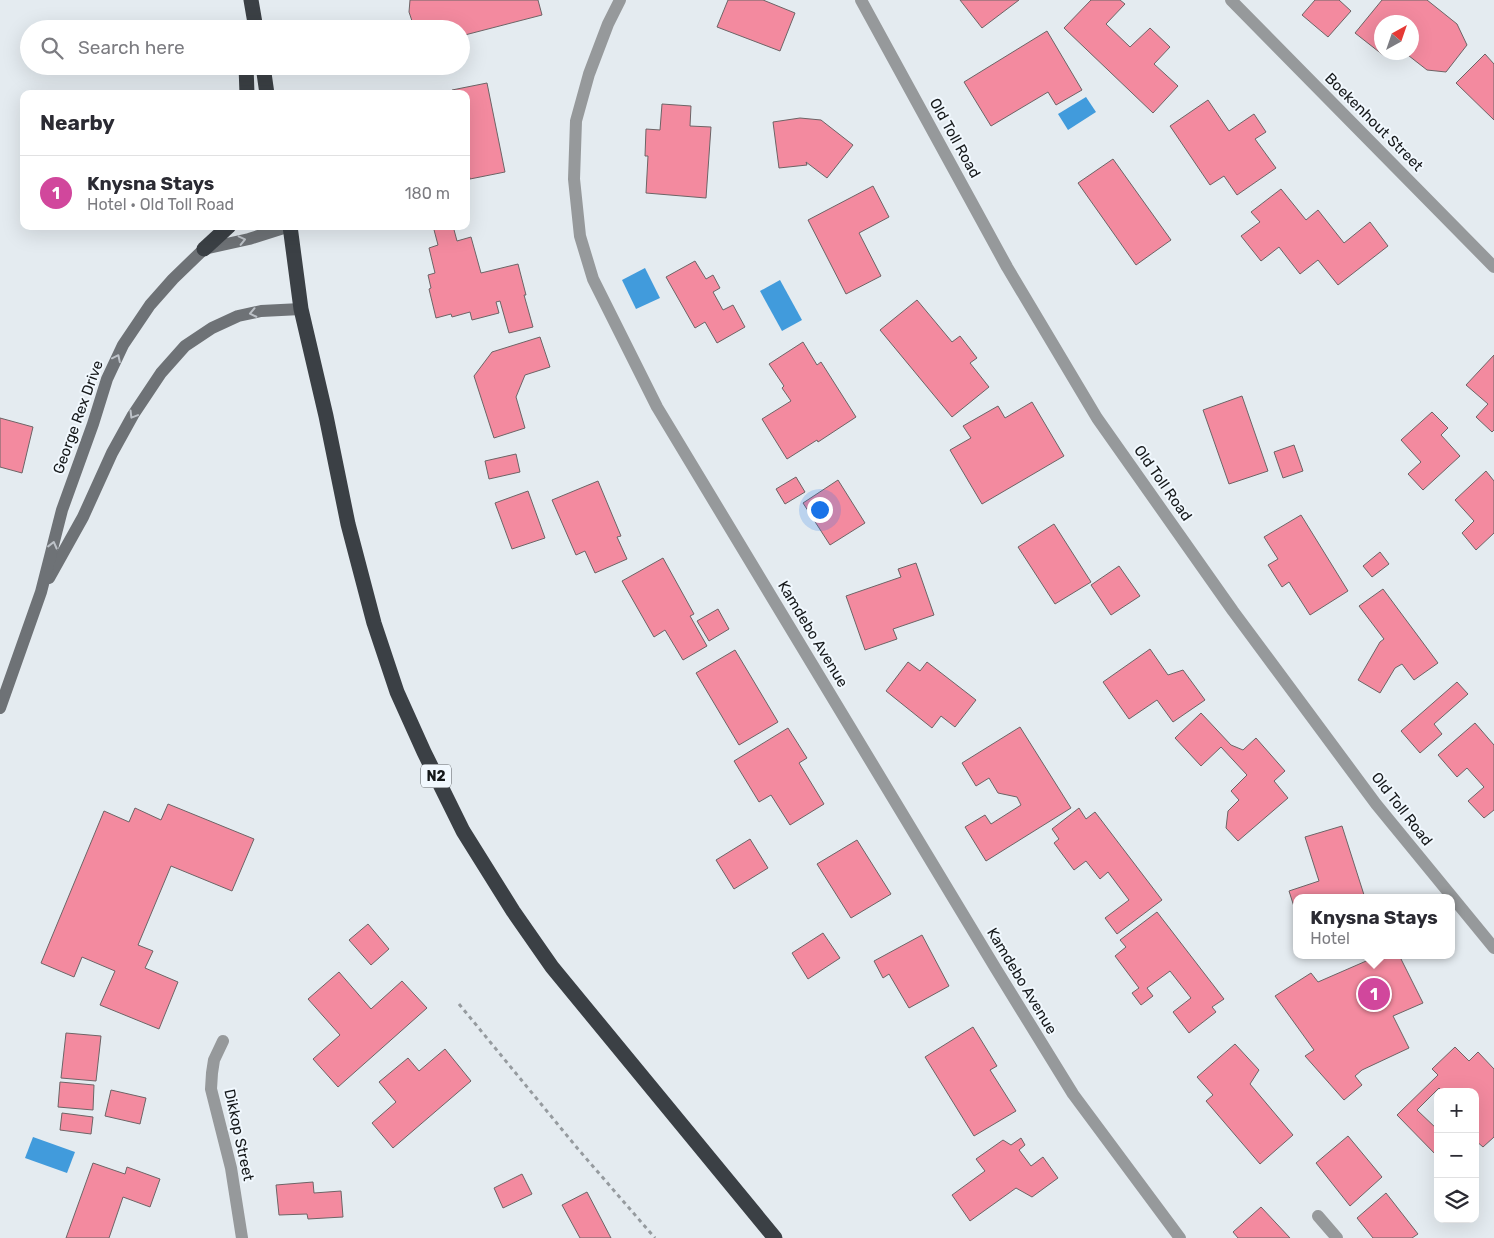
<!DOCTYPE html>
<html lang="en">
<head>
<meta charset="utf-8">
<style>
	body { margin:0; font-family:Rubik,sans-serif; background:#f7f7f7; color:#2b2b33 }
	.controls { position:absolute; right:15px; bottom:15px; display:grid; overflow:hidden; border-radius:10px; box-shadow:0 5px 20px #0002 }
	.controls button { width:45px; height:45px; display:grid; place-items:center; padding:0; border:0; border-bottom:1px solid #e1e1e2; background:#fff; color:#2b2b33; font:25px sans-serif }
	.compass { position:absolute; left:1374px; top:15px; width:45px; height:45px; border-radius:50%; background:#fff; box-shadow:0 5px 20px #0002; rotate:40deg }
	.you { position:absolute; left:819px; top:509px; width:18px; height:18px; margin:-12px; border:4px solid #fff; border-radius:50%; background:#1a73e8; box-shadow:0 0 0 8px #1a73e833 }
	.badge { display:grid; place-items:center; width:32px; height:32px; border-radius:50%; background:#ea580c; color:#fff; font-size:16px; font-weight:700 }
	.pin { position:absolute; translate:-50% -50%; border:2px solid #fff; box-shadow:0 1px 5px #0006 }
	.popup { position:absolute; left:1293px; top:894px; width:162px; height:65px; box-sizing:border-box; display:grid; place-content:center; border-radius:10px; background:#fff; filter:drop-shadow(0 1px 4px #0005); font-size:16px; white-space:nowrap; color:#7c7c81 }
	.popup b { font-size:19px; color:#2b2b33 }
	.popup::after { content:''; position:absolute; left:50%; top:100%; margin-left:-10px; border:10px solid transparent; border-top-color:#fff }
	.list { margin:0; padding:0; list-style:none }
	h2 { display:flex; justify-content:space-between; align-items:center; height:65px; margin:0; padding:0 20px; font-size:21px }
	h2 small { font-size:16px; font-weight:400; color:#7c7c81 }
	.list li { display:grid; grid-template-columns:32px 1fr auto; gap:15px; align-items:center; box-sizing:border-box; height:75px; padding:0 20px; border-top:1px solid #e1e1e2 }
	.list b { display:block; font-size:19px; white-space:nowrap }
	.list p { margin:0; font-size:16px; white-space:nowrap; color:#7c7c81 }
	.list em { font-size:16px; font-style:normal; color:#7c7c81 }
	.icon { flex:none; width:28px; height:28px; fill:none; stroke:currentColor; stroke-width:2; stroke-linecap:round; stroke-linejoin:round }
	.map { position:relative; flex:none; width:1494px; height:1238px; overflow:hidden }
	.search { position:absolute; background:#fff; box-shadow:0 5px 20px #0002; left:20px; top:20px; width:450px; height:55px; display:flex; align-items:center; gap:12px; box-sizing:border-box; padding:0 18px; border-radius:28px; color:#7c7c81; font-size:19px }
	.panel { position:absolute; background:#fff; box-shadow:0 5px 20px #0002; left:20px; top:90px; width:450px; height:140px; border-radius:10px }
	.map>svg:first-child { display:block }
</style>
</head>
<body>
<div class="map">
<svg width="1494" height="1238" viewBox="0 0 1494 1238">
	<rect width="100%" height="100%" fill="#e4ebf0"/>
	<g fill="#419bdc">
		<path d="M1086,97l10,15 -28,18 -10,-16z"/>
		<path d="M645,268l15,30 -24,11 -14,-29z"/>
		<path d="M780,280l22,40 -20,11 -22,-40z"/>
		<path d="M33,1137l42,15 -8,21 -42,-15z"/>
	</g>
	<g fill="#f38a9f" stroke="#6d6466">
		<path d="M410,0h128l4,15 -81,21v-7h-44l-5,-8 -3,-9z"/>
		<path d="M728,0h35l32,13 -15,38 -63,-24z"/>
		<path d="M960,0h59l-37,28z"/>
		<path d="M1091,0h29l5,4 -19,20 24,23 20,-19 20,19 -16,17 24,22 -25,27 -89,-85z"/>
		<path d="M1315,0h24l12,11 -23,26 -26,-22z"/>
		<path d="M1382,0h45l30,24 10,21 -21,27 -19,-2 -23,-18h8v-30h-30v30h5l-4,3 -28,-22z"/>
		<path d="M1047,31l35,59 -26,15 -8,-13 -57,34 -27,-44z"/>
		<path d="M1485,54l9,10v56l-38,-37z"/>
		<path d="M487,83l18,89 -35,7 -4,-20v-65h-13l-1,-4z"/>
		<path d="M1208,100l21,31 25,-17 12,18 -11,7 21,29 -39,27 -13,-19 -14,9 -40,-59z"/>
		<path d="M662,104l29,2 -1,20 21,1 -5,71 -60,-5 2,-37h-3l1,-27 14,1z"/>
		<path d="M800,118l21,2 32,25 -26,33 -21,-16 1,3 -28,3 -6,-46z"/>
		<path d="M1113,159l58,81 -35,25 -58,-82z"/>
		<path d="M873,186l16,31 -30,16 22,43 -35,18 -38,-74z"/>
		<path d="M1281,189l25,31 12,-10 26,33 26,-21 18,24 -50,39 -20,-25 -18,14 -21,-27 -18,14 -20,-25 19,-14 -9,-10z"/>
		<path d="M433,226h20l4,15 14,-4 10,36 37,-9 8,31h-2l9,32 -24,6 -9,-32 -4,1 3,11 -27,7 -2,-8 -18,5 -1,-3 -15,4 -7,-29 2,-1 -3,-13 7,-2 -6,-25 9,-3z"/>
		<path d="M695,261l11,18 7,-4 7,13 -7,4 10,18 10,-5 12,22 -28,16 -12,-21 -10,6 -29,-51z"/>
		<path d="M917,300l35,42 8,-6 17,22 -7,5 19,24 -37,30 -72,-87z"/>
		<path d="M540,337l10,30 -25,8 -9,22 9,31 -31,10 -20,-62 18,-24z"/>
		<path d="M803,342l14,23 4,-3 35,55 -38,25 -1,-2 -30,19 -25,-40 29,-18 -9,-13 2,-2 -15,-22z"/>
		<path d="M1494,355v75l-2,2 -16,-15 12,-13 -22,-19z"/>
		<path d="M1242,396l26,75 -39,13 -26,-74z"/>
		<path d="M1032,402l32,54 -82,48 -32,-54 21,-12 -8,-12 35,-20 7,12z"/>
		<path d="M1432,412l16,16 -7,7 19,21 -37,34 -15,-16 13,-12 -20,-22z"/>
		<path d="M0,418l33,9 -11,46 -22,-6z"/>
		<path d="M1294,445l9,26 -20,7 -9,-26z"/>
		<path d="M516,454l4,18 -31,7 -4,-18z"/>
		<path d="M1486,471l8,10v52l-18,17 -14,-17 12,-12 -19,-21z"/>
		<path d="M796,477l9,15 -20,12 -9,-15z"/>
		<path d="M838,480l27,43 -35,22 -27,-42z"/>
		<path d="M598,481l23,55 -4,1 10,22 -32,14 -10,-22 -9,4 -24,-55z"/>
		<path d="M528,491l17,47 -33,11 -17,-46z"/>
		<path d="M1301,515l47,76 -38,24 -21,-33 -7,5 -14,-22 10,-6 -14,-22z"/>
		<path d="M1054,524l37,58 -36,22 -37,-57z"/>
		<path d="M1380,552l9,12 -17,13 -9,-11z"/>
		<path d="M663,558l31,56 -4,2 17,30 -24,14 -18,-30 -11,7 -32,-56z"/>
		<path d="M916,563l18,52 -41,14 4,10 -32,11 -19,-54 55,-19 -3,-8z"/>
		<path d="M1119,566l21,30 -29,19 -20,-30z"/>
		<path d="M1383,589l55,74 -24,17 -12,-16 -7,4 -15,25 -22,-13 22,-38 4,-3 -25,-33z"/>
		<path d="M718,609l11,20 -20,12 -12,-20z"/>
		<path d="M1150,649l18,26 15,-5 22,30 -32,22 -16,-22 -28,19 -26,-37z"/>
		<path d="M735,650l43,72 -39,23 -43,-72z"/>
		<path d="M908,662l12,9 7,-9 49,38 -21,27 -14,-11 -9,12 -46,-37z"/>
		<path d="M1457,682l11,12 -34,30 8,10 -22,19 -19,-22z"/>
		<path d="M1201,713l30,32 12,5 13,-12 29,33 -11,10 14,17 -50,43 -12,-13 2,-17 11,-11 -8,-9 16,-16 -26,-28 -20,19 -26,-28z"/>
		<path d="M1475,723l19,22v65l-10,8 -16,-17 16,-14 -17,-19 -10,9 -19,-22z"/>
		<path d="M1020,727l51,81 -85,53 -21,-34 20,-12 6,9 30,-19 -4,-8 -19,-4 -9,-15 -13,8 -14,-23z"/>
		<path d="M788,728l19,30 -8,5 25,41 -34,21 -19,-30 -12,7 -25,-41z"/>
		<path d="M168,804l86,35 -22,52 -61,-25 -33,79 15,6 -8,17 33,14 -19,47 -59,-24 15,-34 -33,-14 -8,20 -33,-14 63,-152 25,11 6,-14 26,12z"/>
		<path d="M1079,808l7,11 9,-7 67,88 -45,34 -12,-16 24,-18 -21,-28 -8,7 -14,-18 -12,9 -20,-27 5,-4 -7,-10z"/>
		<path d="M1342,826l23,72h-69v15l-7,-22 30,-10 -14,-44z"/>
		<path d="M750,839l18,29 -34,21 -18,-29z"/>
		<path d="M857,840l34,54 -40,24 -34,-54z"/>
		<path d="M1157,912l67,87 -12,8 4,5 -27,21 -16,-21 18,-14 -21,-27 -23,17 6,8 -12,9 -9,-12 7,-5 -24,-32 11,-9 -6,-7z"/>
		<path d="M368,924l21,25 -18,16 -22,-25z"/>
		<path d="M823,933l17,25 -32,21 -16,-26z"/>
		<path d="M922,935l27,51 -40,22 -20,-34 -6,4 -9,-17z"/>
		<path d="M1380,955h19l24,48 -30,13 16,32 -47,22 -7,6 7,9 -18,15 -39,-44 9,-6 -39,-54 36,-23 7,9z"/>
		<path d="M339,972l32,37 31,-28 25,27 -89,79 -25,-28 27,-24 -32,-36z"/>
		<path d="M973,1027l24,39 -7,4 26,41 -42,25 -49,-79z"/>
		<path d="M66,1033l35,3 -5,45 -35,-3z"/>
		<path d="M1235,1044l24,26 -9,14 43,51 -33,29 -54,-63 7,-6 -16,-18z"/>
		<path d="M1455,1047l14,14 9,-9 16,17v68l-11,10 -8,-7v-48h-32l-4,-4 -22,22 21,20v27l-41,-42 41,-40 -6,-6z"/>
		<path d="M445,1049l26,32 -78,67 -21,-25 24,-21 -17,-20 29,-24 11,13z"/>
		<path d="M60,1082l34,3 -1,25 -35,-3z"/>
		<path d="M111,1090l35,8 -6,26 -35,-8z"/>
		<path d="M62,1113l31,4 -2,17 -31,-4z"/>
		<path d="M1348,1136l34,41 -32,29 -34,-43z"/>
		<path d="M1021,1138l4,7 -6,5 12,16 12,-9 15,21 -26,19 -16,-9 -46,33 -18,-26 33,-24 -9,-12 27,-19 8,5z"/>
		<path d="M93,1163l32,11 2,-7 33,12 -10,28 -27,-10 -14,41h-43z"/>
		<path d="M522,1174l10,20 -29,14 -9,-20z"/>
		<path d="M313,1182l1,11 27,-2 2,26 -35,2 -1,-5 -28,1 -3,-30z"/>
		<path d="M587,1192l24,46h-31l-18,-33z"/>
		<path d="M1386,1193l32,41 -6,4h-39l-16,-20z"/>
		<path d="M1261,1207l29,31h-52l-5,-6z"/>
	</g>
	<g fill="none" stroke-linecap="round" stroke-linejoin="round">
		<path stroke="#969b9f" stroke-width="3" stroke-dasharray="4 4" stroke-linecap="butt" d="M459,1004l119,145 77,89"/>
		<g stroke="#96999b" stroke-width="12">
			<path d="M620,0l-12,24 -19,50 -13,47 -2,58 6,57 13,43 64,128 339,562 77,125 107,144"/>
			<path d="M861,0l146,267 90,151 136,193 143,193 118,144"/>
			<path d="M1231,0l263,267"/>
			<path d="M223,1041l-9,19 -2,13 -1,16 20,79 11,70"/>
			<path d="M1318,1216l19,22"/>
		</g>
		<g stroke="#6e7276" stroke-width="12">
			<path d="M49,578l34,-61 29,-64 21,-38 28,-42 24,-27 27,-18 26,-12 23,-5 40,-2"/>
			<path d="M0,708l41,-116 21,-82 31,-86 14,-45 16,-34 27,-40 23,-26 31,-30 45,-10 41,-13"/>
		</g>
		<g stroke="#3b4045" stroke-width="15">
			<path d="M251,0l5,29"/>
			<path d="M246,66l1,28"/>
			<path d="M263,66l4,28"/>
			<path d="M290,226l11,83 25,107 22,108 26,99 23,69 27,60 39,79 50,80 39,56 223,271"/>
			<path d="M204,249l25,-23"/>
		</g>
	</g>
	<defs><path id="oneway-chevron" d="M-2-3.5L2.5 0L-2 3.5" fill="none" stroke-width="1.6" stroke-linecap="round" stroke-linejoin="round" transform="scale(1.25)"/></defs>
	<g stroke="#bdc2c8">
		<use href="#oneway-chevron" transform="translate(242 240) rotate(-13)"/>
		<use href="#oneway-chevron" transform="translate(253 313) rotate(168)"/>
		<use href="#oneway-chevron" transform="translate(117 358) rotate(-64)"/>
		<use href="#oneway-chevron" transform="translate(133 415) rotate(121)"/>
		<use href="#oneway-chevron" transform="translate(53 545) rotate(-76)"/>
	</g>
	<g text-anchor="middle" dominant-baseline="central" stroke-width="4" stroke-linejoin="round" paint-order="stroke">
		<rect fill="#f1f8fe" stroke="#575b5e" stroke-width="1" x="421" y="764.5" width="30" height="23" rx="4"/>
		<g font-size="14" font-weight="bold" fill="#15181a">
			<text x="436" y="776">N2</text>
		</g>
		<g font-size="15" fill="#15181a" stroke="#f1f8fe">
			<text transform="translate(1374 122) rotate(45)">Boekenhout Street</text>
			<text transform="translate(955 138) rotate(61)">Old Toll Road</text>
			<text transform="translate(78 417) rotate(-70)">George Rex Drive</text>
			<text transform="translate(1163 483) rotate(55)">Old Toll Road</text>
			<text transform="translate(813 634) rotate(59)">Kamdebo Avenue</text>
			<text transform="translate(1402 809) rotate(52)">Old Toll Road</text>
			<text transform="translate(1022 981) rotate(59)">Kamdebo Avenue</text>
			<text transform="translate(239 1135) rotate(78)">Dikkop Street</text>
		</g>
	</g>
</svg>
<div class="controls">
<button>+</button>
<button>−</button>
<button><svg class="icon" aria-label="layers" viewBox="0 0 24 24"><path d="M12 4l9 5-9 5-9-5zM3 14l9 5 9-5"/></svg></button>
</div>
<svg class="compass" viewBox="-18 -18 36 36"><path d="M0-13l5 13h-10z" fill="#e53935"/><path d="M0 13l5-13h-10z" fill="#7c7c81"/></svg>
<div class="you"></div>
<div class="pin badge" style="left:1374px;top:994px;background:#d1479c">1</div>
<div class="popup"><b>Knysna Stays</b>Hotel</div>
<div class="search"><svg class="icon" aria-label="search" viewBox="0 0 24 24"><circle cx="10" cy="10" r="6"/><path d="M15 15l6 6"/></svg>Search here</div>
<section class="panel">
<h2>Nearby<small></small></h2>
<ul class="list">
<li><span class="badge" style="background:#d1479c">1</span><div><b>Knysna Stays</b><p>Hotel · Old Toll Road</p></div><em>180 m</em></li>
</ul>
</section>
</div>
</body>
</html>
